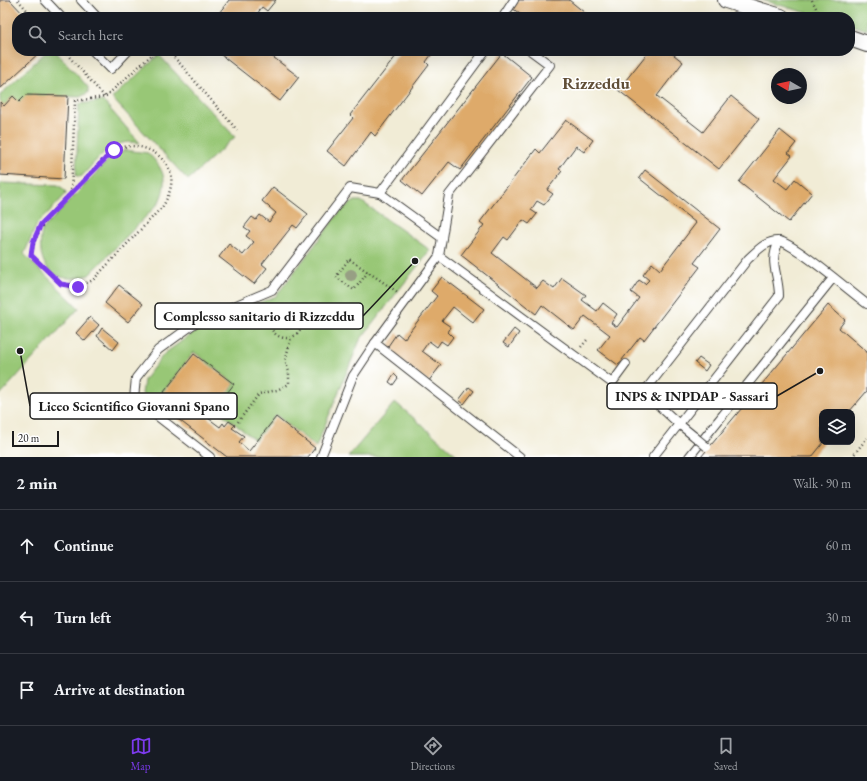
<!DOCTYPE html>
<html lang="en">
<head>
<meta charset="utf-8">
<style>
	body { margin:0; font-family:"EB Garamond",serif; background:#20242c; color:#f1f3f6 }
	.controls { position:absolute; right:12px; bottom:12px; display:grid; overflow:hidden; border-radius:8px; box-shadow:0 4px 16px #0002 }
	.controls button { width:36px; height:36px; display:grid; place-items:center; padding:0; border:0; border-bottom:1px solid #363941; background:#171b24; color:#f1f3f6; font:20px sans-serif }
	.compass { position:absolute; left:771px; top:68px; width:36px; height:36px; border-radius:50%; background:#171b24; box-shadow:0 4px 16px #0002; rotate:279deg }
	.scale { position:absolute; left:12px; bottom:10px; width:47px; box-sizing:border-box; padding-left:4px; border:2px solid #1c1c1c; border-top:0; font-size:11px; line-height:14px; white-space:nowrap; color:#1c1c1c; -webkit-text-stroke:3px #fff; paint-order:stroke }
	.stop { position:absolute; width:12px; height:12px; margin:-9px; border:3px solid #7c3aed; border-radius:50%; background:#fff }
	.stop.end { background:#7c3aed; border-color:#fff; box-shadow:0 1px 4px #0008 }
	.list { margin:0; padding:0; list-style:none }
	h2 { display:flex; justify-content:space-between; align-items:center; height:52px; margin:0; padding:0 16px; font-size:17px }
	h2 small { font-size:13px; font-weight:400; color:#9ea1a6 }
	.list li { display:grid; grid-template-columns:26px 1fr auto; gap:12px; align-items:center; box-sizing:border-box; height:72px; padding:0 16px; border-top:1px solid #363941 }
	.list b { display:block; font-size:15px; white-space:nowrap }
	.list em { font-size:13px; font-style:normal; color:#9ea1a6 }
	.icon { flex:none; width:22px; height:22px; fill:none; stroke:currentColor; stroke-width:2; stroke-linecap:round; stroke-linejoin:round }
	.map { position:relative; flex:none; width:867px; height:457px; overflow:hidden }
	.search { position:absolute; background:#171b24; box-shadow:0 4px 16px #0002; left:12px; right:12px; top:12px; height:44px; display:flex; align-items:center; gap:10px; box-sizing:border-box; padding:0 14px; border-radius:16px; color:#9ea1a6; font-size:15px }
	.sheet { height:268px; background:#171b24 }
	nav { display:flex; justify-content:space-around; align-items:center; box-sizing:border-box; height:56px; border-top:1px solid #363941; background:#171b24; font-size:11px; color:#9ea1a6 }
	nav a { display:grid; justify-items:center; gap:2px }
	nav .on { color:#7c3aed }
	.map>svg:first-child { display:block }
</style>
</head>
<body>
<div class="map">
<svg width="867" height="457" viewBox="0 0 867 457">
	<rect width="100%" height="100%" fill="#fff"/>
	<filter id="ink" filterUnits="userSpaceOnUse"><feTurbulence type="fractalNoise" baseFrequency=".025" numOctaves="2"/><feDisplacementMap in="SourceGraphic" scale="8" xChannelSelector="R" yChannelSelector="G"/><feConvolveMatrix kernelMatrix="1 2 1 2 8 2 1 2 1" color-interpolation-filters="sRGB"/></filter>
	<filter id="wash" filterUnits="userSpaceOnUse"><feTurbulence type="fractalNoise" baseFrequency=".012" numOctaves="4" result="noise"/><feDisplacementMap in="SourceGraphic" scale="16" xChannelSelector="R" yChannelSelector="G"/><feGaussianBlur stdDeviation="0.9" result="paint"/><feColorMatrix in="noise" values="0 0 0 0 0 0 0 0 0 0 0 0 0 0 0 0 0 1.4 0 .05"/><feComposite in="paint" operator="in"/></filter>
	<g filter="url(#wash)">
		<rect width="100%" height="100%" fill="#f1ecd6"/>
		<g fill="#98c776" stroke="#5a7249">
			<path d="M762,0h105v30l-17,-5v-8h-29z"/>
			<path d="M47,51h8l3,3 30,33v6l-8,4 -53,-2 -8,7 -6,-6 -9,10 -4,-4v-7z"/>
			<path d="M159,55l76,82 -47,43 -76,-82z"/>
			<path d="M103,101l37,42c-30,-5 -40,14 -58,33l-4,1 -2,-2 3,-71z"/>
			<path d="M125,150l23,3c17,17 21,29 10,51l-69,71c-36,12 -54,-10 -47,-45l69,-73z"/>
			<path d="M0,183l58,2 7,5 1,4 -29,30 -13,30 55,54 -79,87z"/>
			<path d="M355,201h6l69,49 -70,90 -44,107 -40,-32 -21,25 -39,-31 19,-25 -41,-32 -39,50 -13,-8 2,-14 20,-26 37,-27 75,-31 66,-87z"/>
			<path d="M395,402l64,55h-111z"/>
		</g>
		<g id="blocks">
			<g fill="#deaa6a">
				<path d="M0,0h10l16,17h-9v34h24l-41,38z"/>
				<path d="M229,0h47l-9,11 -5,-4 -7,10h-39z"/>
				<path d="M519,0h50l21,17h-66l-12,-9z"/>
				<path d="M216,51h49l34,26 -19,24z"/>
				<path d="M400,51h34l-8,11 3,3 -54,71 -4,-4 -25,34 -19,-15 26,-33 -3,-3z"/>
				<path d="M649,51h20l14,11 -26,34 46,36 28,-36 28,23 -40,50 -101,-79z"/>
				<path d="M502,53l30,24 -72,93 -11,-8 -27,34 -20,-16z"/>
				<path d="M26,95l42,1 -4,83 -64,-4v-73l4,4 9,-10 6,6z"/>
				<path d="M566,120l27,20 -9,12 -8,-6 -17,23 3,2 -15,19 6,4 -9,11 -7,-4 -6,9 6,4 -8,10 -6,-4 -15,20 -4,-3 -12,16 45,35 6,-7 11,8 8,-11 24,17 -4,5 15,11 6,-8 14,11 -6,9 6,4 22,-29 -8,-6 8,-12 6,4 4,-4 -6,-5 9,-12 8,7 36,-47 -57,-45 6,-8 75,59 -26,34 6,4 -56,73 -4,-3 -22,28 -20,-15 12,-15 -25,-19 -11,14 -32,-25 -6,9 -75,-59 23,-30 -4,-3 56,-73 4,4z"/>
				<path d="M780,130l16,13 -8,10 4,3 -18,23 13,10 8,-10 17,14 -23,29 -50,-40z"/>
				<path d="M273,187l35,27 -11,14 -4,-3 -31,39 5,4 -13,16 -35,-27 10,-13 14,11 11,-13 -8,-6 4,-5 -6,-4 8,-10 4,3 4,-5 9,7 7,-9 -14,-12z"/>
				<path d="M442,277l42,32 -11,14 -20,-16 -11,14 9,6 -3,5 5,5 -6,8 -6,-4 -4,6 -8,-6 -7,10 19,14 -13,17 -42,-33 11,-16 7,6 33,-43 -6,-5z"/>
				<path d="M119,285l24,19 -15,18 -23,-19z"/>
				<path d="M828,305l17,15 -6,8 28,24v39l-18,21h-27v30h2l-12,15h-111z"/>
				<path d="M90,317l9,8 -14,16 -9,-8z"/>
				<path d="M102,328l17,14 -6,8 -16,-14z"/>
				<path d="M514,329l5,4 -10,14 -6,-4z"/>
				<path d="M194,354l40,30 -26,34 12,9 3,-4 2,3 4,-5 6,4 -3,3 12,8 -5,6 10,9 27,-34 39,31 -7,9h-81l-71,-55z"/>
				<path d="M699,358l10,7 -4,6 -10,-8z"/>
				<path d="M394,374l4,4 -5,7 -4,-3z"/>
				<path d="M469,387l5,4 -10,13 -5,-4z"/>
			</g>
		</g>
	</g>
	<g filter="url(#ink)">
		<use href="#blocks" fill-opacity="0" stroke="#3c3b38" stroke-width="1"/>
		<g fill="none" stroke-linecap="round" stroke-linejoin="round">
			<defs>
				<g id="lane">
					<path d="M45,0l16,17"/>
					<path d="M81,0l16,17"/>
					<path d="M503,17l11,-17"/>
					<path d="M93,51l18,18 17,-18"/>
					<path d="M380,193l62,45"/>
					<path d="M779,241c-11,23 0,32 0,55l-100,128 -35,-32 104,-133c9,-8 18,-19 31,-18 15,2 73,52 88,63"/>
					<path d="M439,256l173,127 14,-19"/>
					<path d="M210,457l-76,-59 2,-20 22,-28 40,-29 74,-31 78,-102 30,5 105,-142"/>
					<path d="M321,457l32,-81 22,-33"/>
					<path d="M520,457l-145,-114 64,-87 10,-61 101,-130 -19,-14"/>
					<path d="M653,457l26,-33 16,13"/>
					<path d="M689,457l144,-179"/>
				</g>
				<g id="street">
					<path d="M726,0l55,17"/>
					<path d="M850,38l17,6"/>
				</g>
			</defs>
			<use href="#lane" stroke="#3c3b38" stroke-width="10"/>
			<use href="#street" stroke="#3c3b38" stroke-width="18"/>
			<g stroke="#3c3b38" stroke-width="2.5" stroke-dasharray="1 3" stroke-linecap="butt">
				<path d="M18,0l15,17"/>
				<path d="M812,0l6,12 -1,5"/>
				<path d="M64,51l41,46"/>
				<path d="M169,51l68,79"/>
				<path d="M71,193c9,-8 36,-40 44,-43 19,-10 47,0 55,21 4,12 -1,25 -7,35l-70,74 -15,7 -17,-3 -30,-29c5,-29 20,-41 40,-62l4,-92 30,-4 51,-46"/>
				<path d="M368,272l-14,18 -18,-13 13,-18 50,34"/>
				<circle cx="286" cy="322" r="16"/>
				<path d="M581,347l6,-7"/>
				<path d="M238,422l21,-28 18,-4 12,-6v-12l-4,-11 6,-23"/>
				<path d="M852,457l15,-19"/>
			</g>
			<use href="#lane" stroke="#fff" stroke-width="8"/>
			<use href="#street" stroke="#fff" stroke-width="16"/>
			<defs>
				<path id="lane-bridge" d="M695,437l12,10"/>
			</defs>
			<use href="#lane-bridge" stroke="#3c3b38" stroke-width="10" stroke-linecap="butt"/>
			<use href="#lane-bridge" stroke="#fff" stroke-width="8"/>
		</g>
		<g fill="#979f84">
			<circle cx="351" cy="275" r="6"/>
			<circle cx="287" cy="324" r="6"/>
		</g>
	</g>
	<g fill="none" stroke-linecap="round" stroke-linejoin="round" filter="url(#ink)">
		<path stroke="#7c3aed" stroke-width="5" d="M78,287l-17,-3 -30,-29 2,-13 8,-18 73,-74"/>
	</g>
	<g text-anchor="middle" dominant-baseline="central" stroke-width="3" stroke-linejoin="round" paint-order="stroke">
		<g font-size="17" font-weight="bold" fill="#604e37" stroke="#fff">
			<text x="596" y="83">Rizzeddu</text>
		</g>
	</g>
	<path fill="none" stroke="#1c1c1c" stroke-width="1.5" d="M415 261L363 316M820 371L777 396M20 351L30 406"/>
	<g fill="#1c1c1c" stroke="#fff" stroke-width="1.5">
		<circle cx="415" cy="261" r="4"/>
		<circle cx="820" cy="371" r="4"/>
		<circle cx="20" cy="351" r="4"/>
	</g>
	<g fill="#fff" stroke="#1c1c1c" stroke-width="1.5">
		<rect x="155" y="303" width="208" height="26" rx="4"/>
		<rect x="607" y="383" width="170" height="26" rx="4"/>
		<rect x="30" y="393" width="207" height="26" rx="4"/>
	</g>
	<g font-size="14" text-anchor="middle" font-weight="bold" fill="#1c1c1c">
		<text x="259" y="321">Complesso sanitario di Rizzeddu</text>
		<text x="692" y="401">INPS &amp; INPDAP - Sassari</text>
		<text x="134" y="411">Liceo Scientifico Giovanni Spano</text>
	</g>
</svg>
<div class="controls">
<button><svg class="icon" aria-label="layers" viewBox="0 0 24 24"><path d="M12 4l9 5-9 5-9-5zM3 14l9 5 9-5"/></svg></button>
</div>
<svg class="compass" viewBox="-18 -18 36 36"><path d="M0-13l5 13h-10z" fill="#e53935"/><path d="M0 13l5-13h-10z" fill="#9ea1a6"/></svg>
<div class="scale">20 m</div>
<div class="stop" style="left:114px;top:150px"></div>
<div class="stop end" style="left:78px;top:287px"></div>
<div class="search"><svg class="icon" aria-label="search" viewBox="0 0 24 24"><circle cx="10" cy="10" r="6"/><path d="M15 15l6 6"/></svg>Search here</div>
</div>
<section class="sheet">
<h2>2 min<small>Walk · 90 m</small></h2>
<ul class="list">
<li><svg class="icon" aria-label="ahead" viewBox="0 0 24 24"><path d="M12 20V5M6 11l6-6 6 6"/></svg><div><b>Continue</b></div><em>60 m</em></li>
<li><svg class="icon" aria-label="left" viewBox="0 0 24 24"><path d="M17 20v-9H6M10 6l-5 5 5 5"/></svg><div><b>Turn left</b></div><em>30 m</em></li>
<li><svg class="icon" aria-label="arrive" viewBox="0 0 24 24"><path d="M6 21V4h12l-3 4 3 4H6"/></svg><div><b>Arrive at destination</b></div></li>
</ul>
</section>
<nav>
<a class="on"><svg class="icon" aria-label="map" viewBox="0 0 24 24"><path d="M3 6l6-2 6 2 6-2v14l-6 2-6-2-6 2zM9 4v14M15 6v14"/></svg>Map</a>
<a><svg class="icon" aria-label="directions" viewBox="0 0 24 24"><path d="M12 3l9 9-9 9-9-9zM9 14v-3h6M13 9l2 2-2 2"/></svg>Directions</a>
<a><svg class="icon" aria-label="saved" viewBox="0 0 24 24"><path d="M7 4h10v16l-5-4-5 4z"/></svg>Saved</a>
</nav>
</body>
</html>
